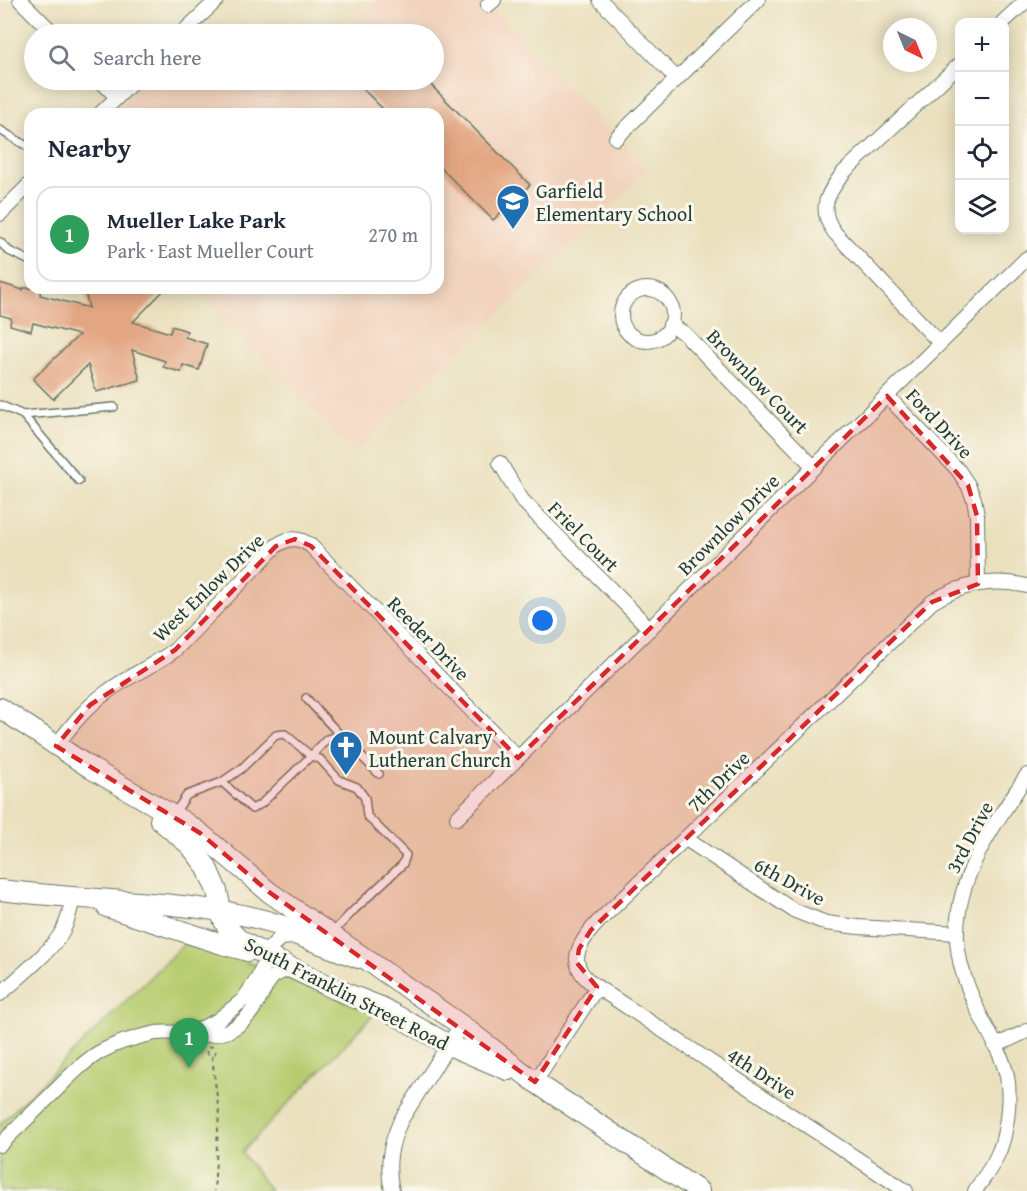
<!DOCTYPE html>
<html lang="en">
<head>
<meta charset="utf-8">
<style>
	body { margin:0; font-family:"Gentium Book Plus",serif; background:#f6f6f7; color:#1f2937 }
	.controls { position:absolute; right:18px; top:18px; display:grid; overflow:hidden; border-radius:12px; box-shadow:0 3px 15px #0003 }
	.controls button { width:54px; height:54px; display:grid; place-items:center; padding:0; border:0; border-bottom:2px solid #e0e1e3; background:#fff; color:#1f2937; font:30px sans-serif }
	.compass { position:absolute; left:883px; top:18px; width:54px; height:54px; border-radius:50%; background:#fff; box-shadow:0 3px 15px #0003; rotate:137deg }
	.you { position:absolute; left:543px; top:621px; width:21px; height:21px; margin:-15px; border:4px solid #fff; border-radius:50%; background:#1a73e8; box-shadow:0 0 0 9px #1a73e833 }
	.badge { display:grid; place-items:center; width:39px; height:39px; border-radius:50%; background:#1f6fb2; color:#fff; font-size:20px; font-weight:700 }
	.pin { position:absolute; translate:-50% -50px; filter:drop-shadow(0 2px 3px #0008) }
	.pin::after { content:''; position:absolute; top:32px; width:21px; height:18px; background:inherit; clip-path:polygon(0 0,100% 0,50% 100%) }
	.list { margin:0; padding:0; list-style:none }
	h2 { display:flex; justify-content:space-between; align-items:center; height:78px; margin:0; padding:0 24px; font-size:26px }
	h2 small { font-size:20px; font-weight:400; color:#747a83 }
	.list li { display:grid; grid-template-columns:39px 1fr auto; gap:18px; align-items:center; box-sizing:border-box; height:96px; margin:0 12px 12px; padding:0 12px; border:2px solid #e0e1e3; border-radius:18px }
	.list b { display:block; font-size:22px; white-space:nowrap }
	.list p { margin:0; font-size:20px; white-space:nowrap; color:#747a83 }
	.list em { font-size:20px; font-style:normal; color:#747a83 }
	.icon { flex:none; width:33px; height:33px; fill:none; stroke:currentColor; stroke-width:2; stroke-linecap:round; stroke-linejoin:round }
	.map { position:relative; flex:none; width:1027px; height:1191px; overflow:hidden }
	.search { position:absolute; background:#fff; box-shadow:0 3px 15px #0003; left:24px; top:24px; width:420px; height:66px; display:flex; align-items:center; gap:15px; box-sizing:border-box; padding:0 21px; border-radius:33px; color:#747a83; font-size:22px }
	.panel { position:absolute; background:#fff; box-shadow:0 3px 15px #0003; left:24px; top:108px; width:420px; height:186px; border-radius:18px }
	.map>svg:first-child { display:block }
</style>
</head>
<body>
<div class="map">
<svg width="1027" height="1191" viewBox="0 0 1027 1191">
	<rect width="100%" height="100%" fill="#fbf7ec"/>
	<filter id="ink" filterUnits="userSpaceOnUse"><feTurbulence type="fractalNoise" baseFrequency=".0167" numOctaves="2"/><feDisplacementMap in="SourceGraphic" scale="12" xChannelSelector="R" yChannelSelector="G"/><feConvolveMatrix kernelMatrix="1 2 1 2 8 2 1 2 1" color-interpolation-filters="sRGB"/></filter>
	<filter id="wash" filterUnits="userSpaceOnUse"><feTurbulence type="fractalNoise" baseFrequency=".008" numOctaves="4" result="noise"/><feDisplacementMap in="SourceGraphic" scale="24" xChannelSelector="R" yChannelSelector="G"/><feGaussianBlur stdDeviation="1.35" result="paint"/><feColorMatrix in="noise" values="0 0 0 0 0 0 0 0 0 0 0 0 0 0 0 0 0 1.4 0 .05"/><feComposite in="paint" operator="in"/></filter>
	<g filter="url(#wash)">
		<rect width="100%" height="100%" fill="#eae0bd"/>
		<path fill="#f2d4be" d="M377,0h108l163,171 -294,282 -160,-165h244v-174h-324l-1,-1 33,-33h107l20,20 22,-20h139v-46h-93z"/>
		<path fill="#b7cc70" stroke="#6b8452" stroke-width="1.5" d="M189,939l186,74 -133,139 28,39h-270v-67z"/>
		<g id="blocks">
			<g fill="#e3a682">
				<path d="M354,80h72l104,105 -37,35 -55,-55v-51h-50z"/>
				<path d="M0,283l23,7v-2h18l-1,7 49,13 -5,-20h82l-33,34 37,11 2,-7 15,5 -2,6 22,7 -8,26 -16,-5 -2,7 -18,-5 2,-6 -33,-11 8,30 -44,12 -8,-27 -35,34 -20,-20 46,-44 -46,-12 -2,8 -21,-6 1,-7 -11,-3z"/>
			</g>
		</g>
	</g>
	<g filter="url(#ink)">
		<use href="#blocks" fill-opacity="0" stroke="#667664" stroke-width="1.5"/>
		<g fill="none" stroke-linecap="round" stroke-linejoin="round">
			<defs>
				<g id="lane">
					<path d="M0,130l30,18"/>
					<path d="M0,242l9,9 21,10"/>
					<path d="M0,405l23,10 56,66"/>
					<path d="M23,415l91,-8"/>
					<path d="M306,698l34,37"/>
					<path d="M222,782l30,27 9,-5 50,-48 16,-17 13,-4 39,39"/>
					<path d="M174,814l13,-19 35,-13 19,-13 35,-34 9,-1 26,22 9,3 19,21 18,7 8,11 2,18 39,39 -3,9 -48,45 -22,23"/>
				</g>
				<g id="street">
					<path d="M20,0l34,34"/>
					<path d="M600,0l76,78"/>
					<path d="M488,5l6,-5"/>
					<path d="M1003,22l24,-22"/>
					<path d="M181,34l36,-34"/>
					<path d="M100,80l17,17"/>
					<path d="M100,114l35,-34"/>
					<path d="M616,138l142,-138"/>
					<path d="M0,214l30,-30"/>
					<circle cx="647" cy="315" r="26"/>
					<path d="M670,325l14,8 130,134"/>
					<path d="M940,343l-105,-110c-18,-24 -8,-39 9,-61l116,-108"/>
					<path d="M887,396l71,74 10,15 6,14 3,17 1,68"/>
					<path d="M500,463l22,37 128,129"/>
					<path d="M56,746c15,-20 30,-39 51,-54 21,-16 46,-26 68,-42l101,-104c12,-9 23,-9 35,0l207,212"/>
					<path d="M457,818l570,-560"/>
					<path d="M686,839l107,71 33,13 32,4 99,6"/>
					<path d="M597,987l309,204"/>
					<path d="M0,994c18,-16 53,-44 63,-64 6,-11 7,-21 10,-32"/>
					<path d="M194,1032l24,-12 25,-20 15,-22 13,-31 9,-9 14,-1 64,24"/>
					<path d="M995,1046l32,-15"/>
					<path d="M535,1082l62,-95c-32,-21 -21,-41 1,-65l334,-320c28,-18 62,-24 95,-16"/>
					<path d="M0,1145c18,-18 37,-36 55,-54 14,-14 28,-29 45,-39 18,-10 36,-15 56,-19 23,-3 56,8 76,-4 11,-6 19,-15 25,-26 11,-19 12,-32 38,-34"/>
					<path d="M392,1191c-6,-26 -2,-47 9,-71l60,-95"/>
					<path d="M975,1191c7,-11 16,-22 22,-35 10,-20 14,-58 10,-80 -5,-22 -18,-43 -28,-63 -12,-26 -23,-53 -22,-82 2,-61 38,-107 70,-156"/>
				</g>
				<g id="secondary">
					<path d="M0,708l92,61 92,53 16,11 69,59 192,133 74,57 164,109"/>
					<path d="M160,820l30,25 16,21 11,25 6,28 4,8 11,12 29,17 68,33 46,18 68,38 59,25"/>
					<path d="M0,890c41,5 82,8 124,11 72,5 139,11 205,43"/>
					<path d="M107,907l115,37 26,7"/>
				</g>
			</defs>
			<use href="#lane" stroke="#667664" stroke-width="10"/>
			<use href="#street" stroke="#667664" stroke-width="16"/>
			<use href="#secondary" stroke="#667664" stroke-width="22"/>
			<g stroke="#667664" stroke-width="2" stroke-dasharray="4.5 4.5" stroke-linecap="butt">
				<circle cx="211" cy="1051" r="4.5"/>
				<path d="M212,1056l7,58 -5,77"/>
			</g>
			<use href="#lane" stroke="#fff" stroke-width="7"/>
			<use href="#street" stroke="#fff" stroke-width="14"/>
			<use href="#secondary" stroke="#fff" stroke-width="20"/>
		</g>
	</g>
	<path fill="#d62828" fill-opacity="0.2" stroke="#d62828" stroke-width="4.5" stroke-dasharray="12 8" stroke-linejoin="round" d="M887,396l81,89 9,31 1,68 -46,18 -341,328 -12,19 -2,14 20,24 -62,95 -266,-190 -69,-59 -144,-87 34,-41 85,-55 101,-104 19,-7 16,7 207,212z"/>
	<defs>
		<symbol id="school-pin" viewBox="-11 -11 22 30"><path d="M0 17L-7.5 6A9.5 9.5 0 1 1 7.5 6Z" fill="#1f6fb2" stroke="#fbf7ec"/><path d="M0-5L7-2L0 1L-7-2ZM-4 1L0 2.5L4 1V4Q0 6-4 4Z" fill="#fff"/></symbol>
		<symbol id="church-pin" viewBox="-11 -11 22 30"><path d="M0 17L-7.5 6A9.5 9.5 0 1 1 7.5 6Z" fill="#1f6fb2" stroke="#fbf7ec"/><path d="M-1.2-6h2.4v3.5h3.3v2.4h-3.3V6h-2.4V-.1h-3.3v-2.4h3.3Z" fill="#fff"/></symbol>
	</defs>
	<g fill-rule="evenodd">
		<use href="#school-pin" x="494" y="182" width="38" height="52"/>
		<use href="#church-pin" x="327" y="728" width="38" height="52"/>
	</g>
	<g text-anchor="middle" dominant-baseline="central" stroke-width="6" stroke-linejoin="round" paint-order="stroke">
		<g font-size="20" fill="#1f3d34" stroke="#fbf7ec" text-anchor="start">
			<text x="536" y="190">Garfield<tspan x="536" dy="23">Elementary School</tspan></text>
			<text x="369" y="736">Mount Calvary<tspan x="369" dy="23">Lutheran Church</tspan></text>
		</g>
		<g font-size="20" fill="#1f3d34" stroke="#fbf7ec">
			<text transform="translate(758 381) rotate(46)">Brownlow Court</text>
			<text transform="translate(940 423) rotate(47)">Ford Drive</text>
			<text transform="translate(728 524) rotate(-45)">Brownlow Drive</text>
			<text transform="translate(584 536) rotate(45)">Friel Court</text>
			<text transform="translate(208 587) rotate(-44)">West Enlow Drive</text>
			<text transform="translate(429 638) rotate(46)">Reeder Drive</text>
			<text transform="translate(718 781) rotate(-44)">7th Drive</text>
			<text transform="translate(969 837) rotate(-62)">3rd Drive</text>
			<text transform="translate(790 881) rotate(29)">6th Drive</text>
			<text transform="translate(347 993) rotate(27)">South Franklin Street Road</text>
			<text transform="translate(762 1073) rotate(33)">4th Drive</text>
		</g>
	</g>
</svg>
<div class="controls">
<button>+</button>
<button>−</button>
<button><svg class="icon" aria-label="locate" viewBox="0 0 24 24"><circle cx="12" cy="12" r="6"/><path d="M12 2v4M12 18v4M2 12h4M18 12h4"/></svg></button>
<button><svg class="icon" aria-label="layers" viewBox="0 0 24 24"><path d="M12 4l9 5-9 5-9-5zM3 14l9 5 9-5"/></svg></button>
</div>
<svg class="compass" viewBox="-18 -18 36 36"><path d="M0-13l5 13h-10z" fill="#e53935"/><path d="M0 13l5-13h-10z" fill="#747a83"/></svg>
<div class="you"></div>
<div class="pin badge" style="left:189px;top:1068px;background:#2e9e5b">1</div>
<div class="search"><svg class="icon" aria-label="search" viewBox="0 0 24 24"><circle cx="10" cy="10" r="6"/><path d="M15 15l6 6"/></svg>Search here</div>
<section class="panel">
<h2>Nearby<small></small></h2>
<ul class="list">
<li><span class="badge" style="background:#2e9e5b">1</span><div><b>Mueller Lake Park</b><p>Park · East Mueller Court</p></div><em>270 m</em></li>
</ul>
</section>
</div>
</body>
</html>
